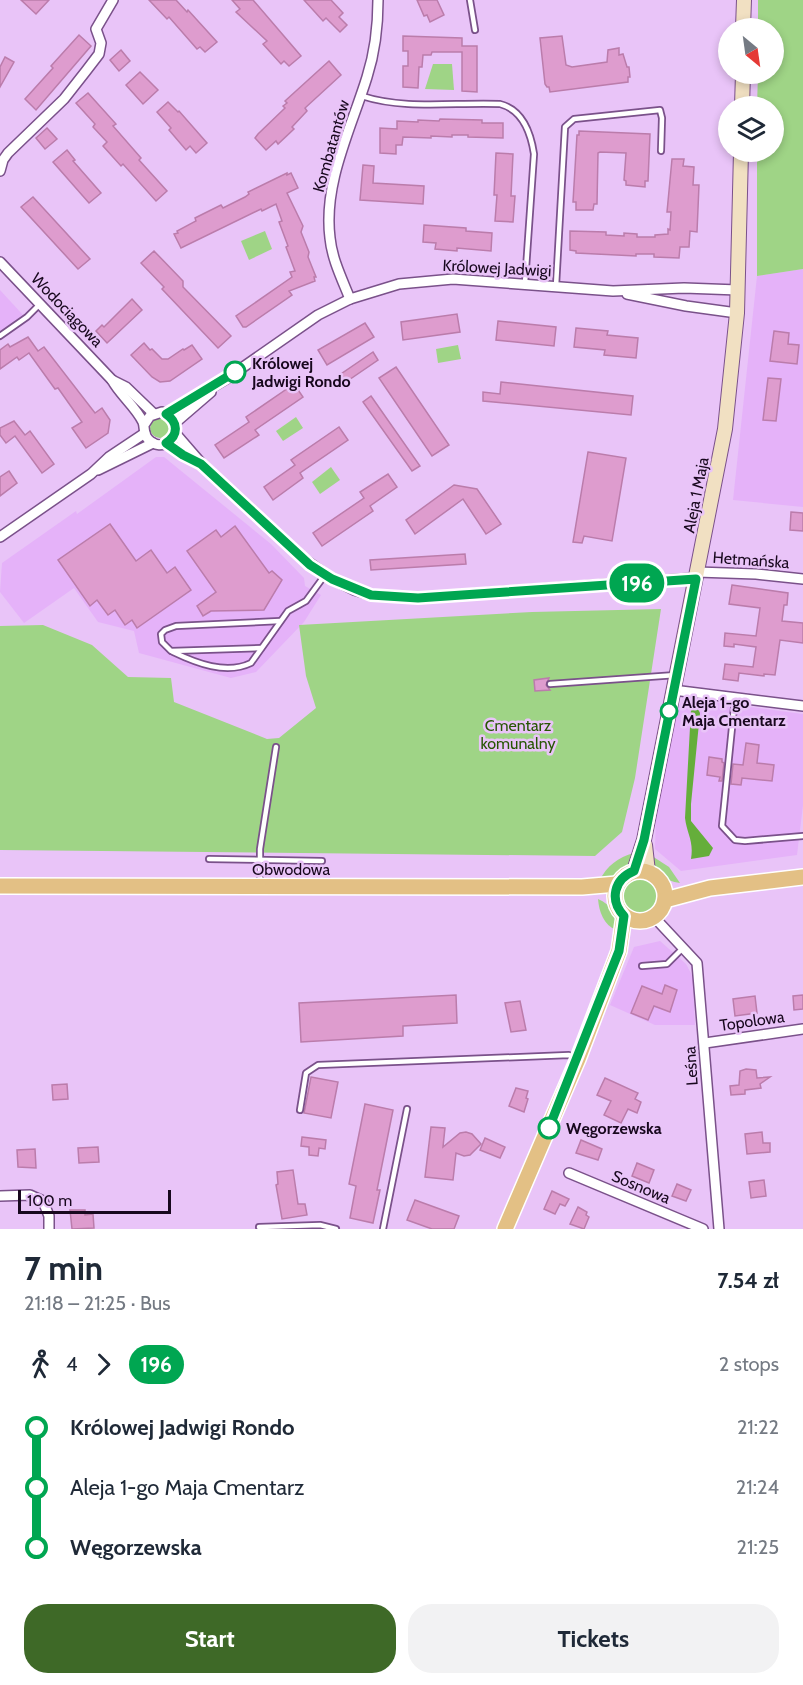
<!DOCTYPE html>
<html lang="en">
<head>
<meta charset="utf-8">
<style>
  body { margin:0; font-family:Cabin,sans-serif; background:#f2f2f3; color:#1f2937; height:100vh; display:flex; flex-direction:column; font-size:22px; white-space:nowrap }
  * { box-sizing:border-box; margin:0 }
  p { font-size:20px; color:#747a83 }
  .icon { flex:none; width:33px; height:33px; fill:none; stroke:currentColor; stroke-width:2; stroke-linecap:round; stroke-linejoin:round }
  .map { position:relative; height:1229px; overflow:hidden }
  .details { display:flex; flex-direction:column; background:#fff; flex:1 }
  .details>* { flex:none }
  .badge { padding:0 12px; border-radius:20px; font-size:21px; line-height:39px }
  .needle { width:39px; rotate:151deg }
  .controls { position:absolute; left:718px; top:18px; display:grid; gap:12px }
  .controls a { display:grid; place-items:center; width:66px; height:66px; border-radius:50%; background:#fff; box-shadow:0 3px 9px #0003; font-size:30px }
  .scale { position:absolute; left:18px; bottom:15px; width:153px; box-sizing:border-box; padding-left:6px; border:3px solid #18081e; border-top:0; font-size:16px; line-height:21px; white-space:nowrap; color:#18081e; -webkit-text-stroke:4px #e9c4f8; paint-order:stroke }
  .map>.badge { position:absolute; translate:-50% -50%; box-shadow:0 0 0 3px #fff }
  .legs { display:flex; align-items:center; gap:9px; height:66px; padding:0 24px; font-size:20px }
  .legs p { margin-inline-start:auto }
  .head { display:flex; align-items:center; justify-content:space-between; height:102px; padding:0 24px }
  h1 { font-size:33px; font-weight:700; line-height:45px }
  .cta { display:flex; gap:12px; margin-top:auto; padding:12px 24px }
  .cta a { flex:1; height:69px; border-radius:24px; background:#3e6927; color:#fff; font-size:24px; font-weight:700; line-height:69px; text-align:center }
  .cta a+a { background:#f2f2f3; color:#1f2937 }
  ul { padding:0 24px; list-style:none }
  li { display:flex; align-items:center; gap:21px; height:60px; font-size:22px }
  li i { display:grid; place-items:center; width:9px; height:100%; margin:0 8px; background:currentColor }
  li i::after { content:''; width:15px; height:15px; margin:-8px; border:4px solid; border-radius:50%; background:#fff }
  li p { margin-inline-start:auto }
  li:first-child i { background:linear-gradient(#0000 50%,currentColor 0) }
  li:last-child i { background:linear-gradient(currentColor 50%,#0000 0) }
  .map>svg:first-child { display:block }
  .built { fill:#e5b2f9 }
  .green { fill:#9fd486 }
  .forest { fill:#65ae3b }
  .building { fill:#de9cce; stroke:#bb7cab; stroke-width:1.5 }
  .lines { fill:none; stroke-linecap:round; stroke-linejoin:round }
  .lane-casing { stroke:#7a518a; stroke-width:8 }
  .street-casing { stroke:#7a518a; stroke-width:12 }
  .secondary-casing { stroke:#7a518a; stroke-width:16 }
  .primary-casing { stroke:#fff; stroke-width:18 }
  .lane { stroke:#fff; stroke-width:4.5 }
  .street { stroke:#fff; stroke-width:9 }
  .secondary { stroke:#f1e0c2; stroke-width:14 }
  .primary { stroke:#e3c085; stroke-width:15 }
  .line-1-casing { stroke:#fff; stroke-width:14 }
  .line-1 { stroke:#00a651; stroke-width:9 }
  .stop-1-dot { fill:#fff; stroke:#00a651; stroke-width:3 }
  .labels { text-anchor:middle; dominant-baseline:central; stroke-width:5; stroke-linejoin:round; paint-order:stroke }
  .street-label { font-size:16px; fill:#18081e; stroke:#e9c4f8 }
  .stop-label { font-size:16px; font-weight:bold; fill:#18081e; stroke:#e9c4f8; text-anchor:start }
  .park-label { font-size:16px; fill:#275603; stroke:#e9c4f8 }
</style>
</head>
<body>
<div class="map">
<svg width="803" height="1229" viewBox="0 0 803 1229">
  <rect width="100%" height="100%" fill="#e9c4f8"/>
  <g class="built">
    <path d="M803 269V507L733 500 757 276Z"/>
    <path d="M0 290 23 315 0 331Z"/>
    <path d="M156 457H164L271 544 304 578 305 586 321 595 304 622 256 672 231 678 139 653 134 631 98 622 74 588 24 623 0 592 2 563 76 511 77 514Z"/>
    <path d="M683 698 803 714V805L797 855 681 871 655 849 656 813 673 720Z"/>
    <path d="M660 941 686 964 693 977 695 1025H655L610 1005 634 947Z"/>
  </g>
  <g class="green">
    <path d="M758 0H803V269L757 276V152H774V106H757L758 74H774V28H758Z"/>
    <path d="M433 64H452L454 90 425 89Z"/>
    <path d="M265 231 272 249 249 260 241 241Z"/>
    <path d="M458 345 461 359 438 363 436 349Z"/>
    <path d="M296 417 303 428 283 441 276 431Z"/>
    <circle cx="160" cy="428" r="10"/>
    <path d="M331 467 340 480 320 494 312 482Z"/>
    <path d="M661 609 635 778 622 832 595 856 0 850V626L43 625 92 645 128 677 171 678 174 702 267 739 279 738 316 708 306 676 299 625 532 612Z"/>
    <path d="M634 853C628 869 617 880 599 881 607 866 618 857 634 853Z"/>
    <path d="M652 856 669 867 680 883C664 881 655 872 652 856Z"/>
    <circle cx="639" cy="897" r="18"/>
    <path d="M598 899C611 904 617 916 616 930 604 925 599 912 598 899Z"/>
  </g>
  <path class="forest" d="M691 709H698L700 713 691 804V821L713 848 709 856 691 859C694 841 687 834 685 818Z"/>
  <g class="building">
    <path d="M21 0H49L36 14Z"/>
    <path d="M149 0H176L187 12 188 10 217 42 205 52 200 47 197 49 169 17 167 19Z"/>
    <path d="M232 0H253L301 56 289 66 284 61 281 64 263 44 267 41 236 12 240 9Z"/>
    <path d="M304 0H331L343 13 339 17 347 25 340 32 326 18 323 21Z"/>
    <path d="M417 0H437L444 15 430 22 427 15 424 16Z"/>
    <path d="M79 35 91 46 36 110 25 99 53 68 51 66Z"/>
    <path d="M403 36 462 38V46H477V92L462 91V52H432L431 55H423L422 67H419L418 88 403 87V66H408V51H403Z"/>
    <path d="M562 36 566 65 572 67 607 62 608 50 619 48V55L623 54 627 67H629L630 77H628V82L550 92 549 87H547L545 84 540 38Z"/>
    <path d="M121 50 130 61 119 71 110 60Z"/>
    <path d="M5 57 14 62 0 87V67Z"/>
    <path d="M329 61 341 75 305 108 307 111 292 127 294 129 278 144 276 141 266 150 255 138 258 134 285 108 283 106 287 103 285 101Z"/>
    <path d="M140 72 158 90 143 104 126 85Z"/>
    <path d="M88 93 116 124 113 126 141 158 139 160 167 191 156 201 123 164 121 166 103 146 107 142 93 127 95 124 76 103Z"/>
    <path d="M168 102 178 112 179 111 207 143 196 153 190 146 186 150 169 130 171 128 157 112Z"/>
    <path d="M440 119 482 120V123H503V138L468 137V135H452V137L431 136V138L403 137 402 145H396V154L380 153V128L397 129V121L418 122V120L439 121Z"/>
    <path d="M47 128 57 139 45 149 36 138Z"/>
    <path d="M579 131 650 134 648 181H645V187L626 185V181L624 180 626 153 600 152 598 153 597 204H594L593 210H576V202H573L577 135H579Z"/>
    <path d="M67 150 75 160 73 161 101 193 89 203 53 162Z"/>
    <path d="M496 153 513 154 511 196H515L513 222 495 221 497 195H494Z"/>
    <path d="M672 159H684L683 166 694 167 693 185H699L697 232 690 231 689 247H680L679 258 654 257V254H636V256L576 253V251L570 250V231L606 232V235L624 236V233L637 234V237H655V235L668 234V229L670 230 671 212H667Z"/>
    <path d="M363 165 374 166 373 183 424 186 423 204 360 200Z"/>
    <path d="M287 173V175L291 173 298 188 287 193 303 226 301 232 309 252 308 257 316 277H314L315 281 289 291 292 295 246 327H243L236 316 292 277 290 272 295 271 286 247 288 246 279 222 282 221 276 204 262 211 261 209 181 248 174 234 178 233 177 231 196 221 195 218 221 205 223 208 245 197 249 194 248 192Z"/>
    <path d="M33 197 90 259 78 269 21 207Z"/>
    <path d="M424 225 466 228V231L492 233 491 251 457 248V251L435 249 436 243 423 242Z"/>
    <path d="M154 251 183 281V287L231 336 218 348 162 289 164 287 141 263Z"/>
    <path d="M132 299 142 310 107 343 96 331 102 325 104 327Z"/>
    <path d="M457 314 460 332 403 340 401 322Z"/>
    <path d="M498 321 556 327 554 346 496 340Z"/>
    <path d="M365 323 374 337 327 365 318 350Z"/>
    <path d="M576 328 608 331 607 335 638 338 636 358 604 355 605 350 574 347Z"/>
    <path d="M774 331 789 333 788 344 799 345 797 364 770 361Z"/>
    <path d="M28 337 38 351 44 347 95 413 102 408 110 420 108 433 86 448 72 428 82 422 58 388 55 389 29 353 19 360 17 357 0 369V350L8 344 10 347Z"/>
    <path d="M144 343 150 350 152 349 162 359H168L183 349 184 350 192 345 202 359 170 381 160 382 152 377 131 355Z"/>
    <path d="M373 352 378 360 343 384 338 376Z"/>
    <path d="M396 367 449 445 432 456 379 378Z"/>
    <path d="M768 378 781 379 776 421 763 420Z"/>
    <path d="M501 382 633 396 631 415 483 401V392L500 394Z"/>
    <path d="M294 384 303 397 255 430 259 435 224 458 215 445 249 422 246 417Z"/>
    <path d="M371 396 420 466 412 471 363 402Z"/>
    <path d="M14 421 25 435 30 431 54 464 42 473 15 436 6 443 0 435V428Z"/>
    <path d="M339 427 348 440 300 473 303 478 273 500 264 487 295 465 291 460Z"/>
    <path d="M588 452 626 458 612 541 584 536 582 543 573 542Z"/>
    <path d="M9 471 17 483 0 496V477Z"/>
    <path d="M388 474 397 487 370 506 373 511 322 546 313 533 364 498 360 492Z"/>
    <path d="M454 485 477 489 501 524 486 534 463 499 415 534 406 520Z"/>
    <path d="M791 512 803 513V531L790 530Z"/>
    <path d="M110 524 136 561 151 550 167 573 175 567 191 590 137 628 132 620 125 625 115 610 108 615 97 600 90 606 58 560Z"/>
    <path d="M235 526 269 573 272 571 282 580 264 610 211 611 203 616 197 606 216 592 187 551 216 530 221 537Z"/>
    <path d="M465 554 466 564 371 570 370 560Z"/>
    <path d="M732 585 788 593 787 605H784L782 621 803 623V643L780 640 775 675 764 674V676L739 673 738 681 723 679 725 664 753 667 756 647 734 644V647L724 646 725 633 756 636 760 608 729 604Z"/>
    <path d="M549 678 546 685 550 690 535 691 534 680Z"/>
    <path d="M746 743 759 745 757 763 774 765 772 781 742 778 741 785 731 784 733 764 743 765Z"/>
    <path d="M709 757 722 759V762L724 763 722 781H719L720 777 707 775Z"/>
    <path d="M665 985 677 990 670 1012 654 1006 648 1020 631 1013 642 986 662 994Z"/>
    <path d="M456 995 457 1023 403 1026V1036L301 1042 299 1003Z"/>
    <path d="M803 995V1009L794 1010 793 996Z"/>
    <path d="M755 996 757 1013 735 1016 733 999Z"/>
    <path d="M520 1001 526 1030 511 1032 505 1003Z"/>
    <path d="M746 1069 756 1070 757 1078 770 1077 760 1084 761 1088 745 1090V1094L731 1095 730 1086 739 1085 740 1071Z"/>
    <path d="M311 1077 338 1082 331 1118 304 1113Z"/>
    <path d="M605 1078 638 1093 635 1099 641 1102 637 1113 628 1109 621 1123 604 1115 611 1101 597 1095Z"/>
    <path d="M67 1084 68 1099 53 1100 52 1085Z"/>
    <path d="M516 1088 528 1091 526 1098 528 1099 524 1112 509 1106Z"/>
    <path d="M365 1104 393 1110 377 1190H380L373 1223 350 1218 356 1186 349 1184Z"/>
    <path d="M431 1127 445 1128 443 1147 460 1133 466 1132 472 1134 481 1144 470 1155 464 1156 456 1153 453 1180 425 1177Z"/>
    <path d="M762 1132 763 1143H770V1152L747 1154 745 1134Z"/>
    <path d="M302 1137 326 1140 325 1149 319 1148 318 1156 309 1155V1147L301 1146Z"/>
    <path d="M485 1138 505 1147 500 1158 480 1150Z"/>
    <path d="M581 1140 602 1149 598 1160 576 1153Z"/>
    <path d="M98 1147 99 1162 79 1163 78 1148Z"/>
    <path d="M35 1149 36 1168 18 1167 17 1150Z"/>
    <path d="M637 1163 654 1170 649 1183 632 1176Z"/>
    <path d="M293 1170 298 1204H305L307 1215 282 1219 276 1185 278 1184 277 1172Z"/>
    <path d="M764 1180 766 1196 751 1198 749 1182Z"/>
    <path d="M677 1184 691 1190 686 1201 672 1196Z"/>
    <path d="M552 1191 569 1199 565 1206 560 1204 555 1214 544 1209Z"/>
    <path d="M415 1200 459 1216 454 1229H432L407 1220Z"/>
    <path d="M578 1207 587 1212 586 1215 589 1217 584 1229 570 1224Z"/>
    <path d="M70 1210H85V1215L93 1214 94 1228 72 1229Z"/>
  </g>
  <g class="lines">
    <g class="lane-casing">
      <g id="lane">
        <path d="M470 0 475 30"/>
        <path d="M362 96C405 110 455 102 500 104 523 110 531 134 534 154L525 283"/>
        <path d="M556 286 565 127 574 119 660 110 662 118 661 151"/>
        <path d="M0 336 27 317 40 304"/>
        <path d="M261 648 171 651 162 642 161 634 165 630 176 626 280 621"/>
        <path d="M173 652C196 663 226 675 251 663L288 611 306 601 325 575"/>
        <path d="M550 684 676 675"/>
        <path d="M735 698 722 826 735 840 745 841 803 836"/>
        <path d="M209 859 322 861"/>
        <path d="M260 884V849L276 747"/>
        <path d="M642 966 667 964 683 948"/>
        <path d="M300 1110 306 1073 318 1065 569 1055 575 1058"/>
        <path d="M259 1227 320 1225 336 1229"/>
        <path d="M383 1229 407 1109"/>
      </g>
    </g>
    <g class="street-casing">
      <g id="street">
        <path d="M0 171 3 160 8 153 64 99 86 71 99 54 101 43 96 29 113 0"/>
        <path d="M0 262 112 380C120 395 135 406 143 422 145 427 143 434 148 439 162 454 181 437 173 419L162 412 150 416 144 425"/>
        <path d="M627 294 686 306 737 313"/>
        <path d="M350 299C342 279 332 259 330 238 323 183 351 129 367 77 375 52 378 26 378 0"/>
        <path d="M112 380 126 387 154 414"/>
        <path d="M166 414 226 379 318 315 350 299 399 284 453 279 613 291 684 288 738 290"/>
        <path d="M175 423 211 392"/>
        <path d="M175 433 201 463 301 557 332 579 354 590 371 595 418 598 696 578"/>
        <path d="M166 443 183 455 199 462"/>
        <path d="M98 470 153 443"/>
        <path d="M0 537 91 474 109 457 145 433"/>
        <path d="M697 572 756 574 803 579"/>
        <path d="M673 690 803 706"/>
        <path d="M654 917 697 963 719 1229"/>
        <path d="M705 1043 803 1029"/>
        <path d="M569 1173 703 1229"/>
        <path d="M0 1196 30 1195 43 1201 49 1216V1229"/>
      </g>
    </g>
    <g class="secondary-casing">
      <g id="secondary">
        <path d="M743 28 744 0"/>
        <path d="M742 106 743 74"/>
        <path d="M645 845 648 872"/>
        <path d="M634 871 644 840 725 429 737 313 741 152"/>
      </g>
    </g>
    <g class="primary-casing">
      <g id="primary">
        <circle cx="640" cy="896" r="25"/>
        <path d="M0 886 582 887 617 884"/>
        <path d="M665 900 710 888 803 877"/>
        <path d="M505 1229 578 1059 619 951 624 916"/>
      </g>
    </g>
    <use href="#lane" class="lane"/>
    <use href="#street" class="street"/>
    <use href="#secondary" class="secondary"/>
    <use href="#primary" class="primary"/>
  </g>
  <g class="lines">
    <g class="line-1-casing">
      <path id="line-1" d="M235 372 166 414C178 422 179 435 166 443L183 455 201 464 310 565 332 579 371 595 418 598 696 579 644 840 634 871C614 879 609 900 624 916L619 951 549 1128"/>
    </g>
    <use href="#line-1" class="line-1"/>
  </g>
  <g class="stop-1-dot">
    <circle cx="235" cy="372" r="10"/>
    <circle cx="669" cy="711" r="8"/>
    <circle cx="549" cy="1128" r="10"/>
  </g>
  <g class="labels">
    <g class="street-label">
      <text transform="translate(331 146) rotate(-74)">Kombatantów</text>
      <text transform="translate(497 268) rotate(3)">Królowej Jadwigi</text>
      <text transform="translate(67 310) rotate(46)">Wodociągowa</text>
      <text transform="translate(696 495) rotate(-79)">Aleja 1 Maja</text>
      <text transform="translate(751 560) rotate(4)">Hetmańska</text>
      <text x="291" y="869">Obwodowa</text>
      <text transform="translate(752 1021) rotate(-8)">Topolowa</text>
      <text transform="translate(691 1066) rotate(-94)">Leśna</text>
      <text transform="translate(641 1187) rotate(23)">Sosnowa</text>
    </g>
    <g class="stop-label">
      <text x="252" y="363">Królowej<tspan x="252" dy="18">Jadwigi Rondo</tspan></text>
      <text x="682" y="702">Aleja 1-go<tspan x="682" dy="18">Maja Cmentarz</tspan></text>
      <text x="566" y="1128">Węgorzewska</text>
    </g>
    <g class="park-label">
      <text x="518" y="725">Cmentarz<tspan x="518" dy="18">komunalny</tspan></text>
    </g>
  </g>
</svg>
<div class="controls">
<a><svg class="needle" viewBox="-14 -14 28 28"><path d="M0-13l5 13h-10z" fill="#e53935"/><path d="M0 13l5-13h-10z" fill="#747a83"/></svg></a>
<a><svg class="icon" aria-label="layers" viewBox="0 0 24 24"><path d="M12 4l9 5-9 5-9-5zM3 14l9 5 9-5"/></svg></a>
</div>
<div class="scale">100 m</div>
<b class="badge" style="left:637px;top:583px;background:#00a651;color:#fff">196</b>
</div>
<section class="details">
<div class="head"><div><h1>7 min</h1><p>21:18 – 21:25 · Bus</p></div><b>7.54 zł</b></div>
<div class="legs"><svg class="icon" aria-label="walk" viewBox="0 0 24 24"><circle cx="13" cy="4" r="2"/><path d="M13 8l-2 6 4 7M11 14l-3 7M7 12l3-4h3l4 4"/></svg>4<svg class="icon" aria-label="forward" viewBox="0 0 24 24"><path d="M9 5l7 7-7 7"/></svg><b class="badge" style="background:#00a651;color:#fff">196</b><p>2 stops</p></div>
<ul>
<li><i style="color:#00a651"></i><b>Królowej Jadwigi Rondo</b><p>21:22</p></li>
<li><i style="color:#00a651"></i><span>Aleja 1-go Maja Cmentarz</span><p>21:24</p></li>
<li><i style="color:#00a651"></i><b>Węgorzewska</b><p>21:25</p></li>
</ul>
<div class="cta"><a>Start</a><a>Tickets</a></div>
</section>
</body>
</html>
